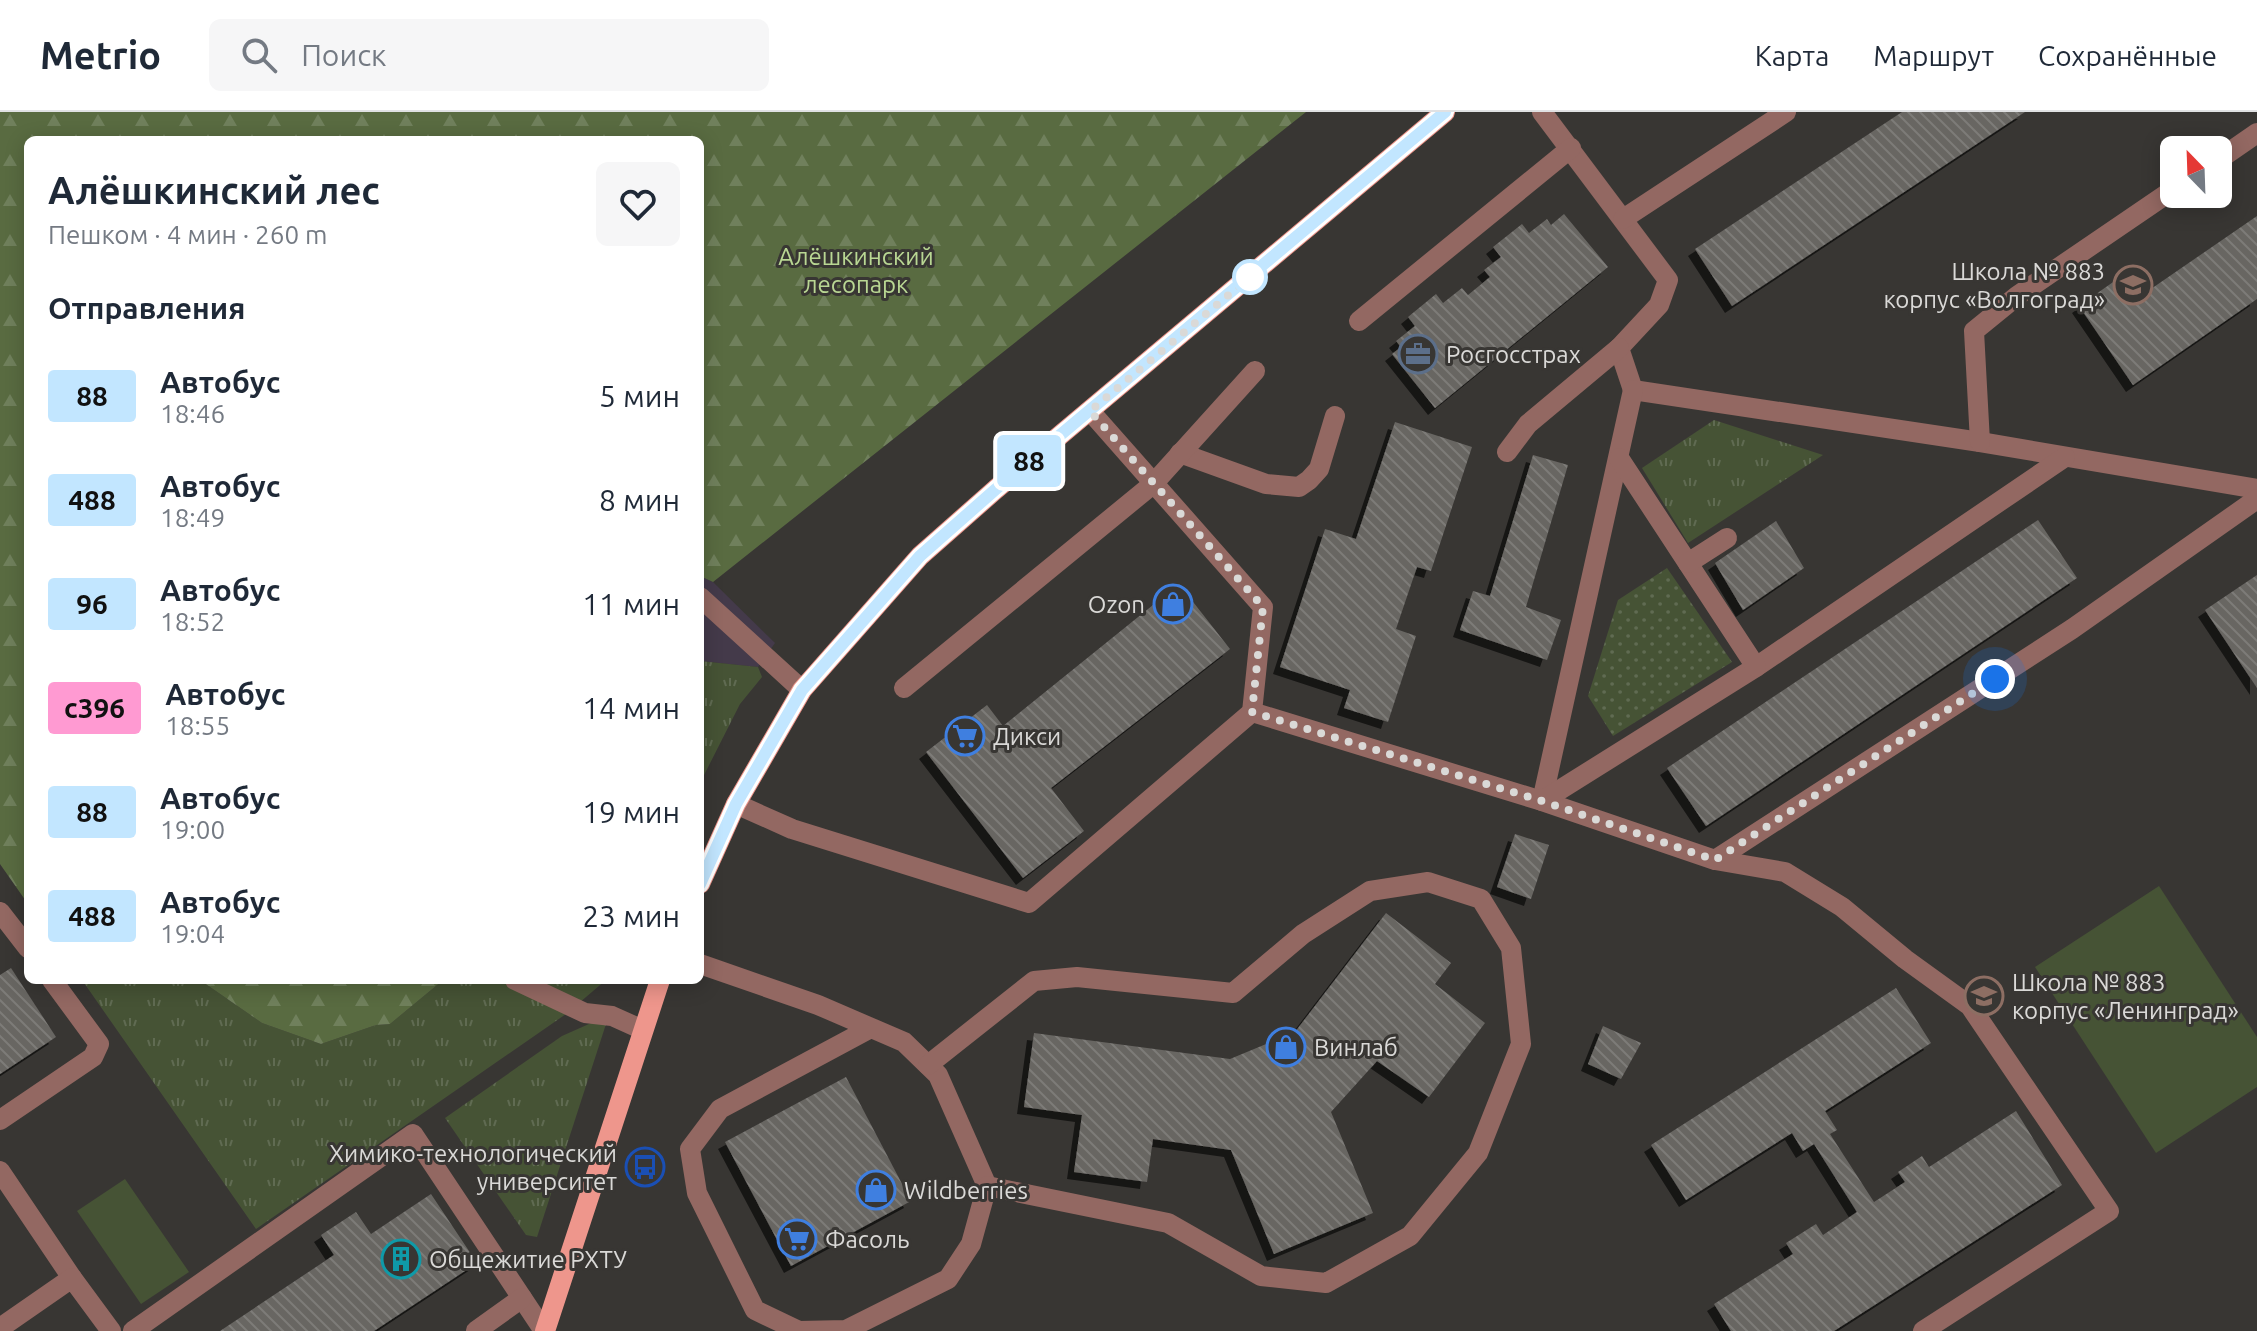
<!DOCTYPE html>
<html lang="ru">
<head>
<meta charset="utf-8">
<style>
  body { margin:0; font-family:Ubuntu,sans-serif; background:#f6f6f7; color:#1f2937; height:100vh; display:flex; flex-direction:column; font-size:30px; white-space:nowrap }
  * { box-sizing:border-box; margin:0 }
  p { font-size:26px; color:#747a83 }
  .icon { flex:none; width:44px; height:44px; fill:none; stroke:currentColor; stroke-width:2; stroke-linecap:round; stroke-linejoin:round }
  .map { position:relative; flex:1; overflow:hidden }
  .drawer { position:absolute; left:24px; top:24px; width:680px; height:848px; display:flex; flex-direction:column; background:#fff; border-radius:12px; box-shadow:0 4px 20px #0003 }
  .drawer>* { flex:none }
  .badge { padding:0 16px; border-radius:6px; font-size:28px; line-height:52px }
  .needle { width:52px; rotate:337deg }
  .tools { position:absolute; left:2160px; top:24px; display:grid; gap:16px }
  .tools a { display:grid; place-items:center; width:72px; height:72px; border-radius:12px; background:#fff; box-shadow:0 4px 20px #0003; font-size:40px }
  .you { position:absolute; width:40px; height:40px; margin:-20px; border:6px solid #fff; border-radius:50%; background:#1a73e8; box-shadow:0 0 0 12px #1a73e833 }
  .map>.badge { position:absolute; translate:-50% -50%; box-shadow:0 0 0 4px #fff }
  h2 { padding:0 24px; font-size:30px; line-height:72px }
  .round { display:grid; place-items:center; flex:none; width:84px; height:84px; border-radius:12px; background:#f6f6f7 }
  .summary { display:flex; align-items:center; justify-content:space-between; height:136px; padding:0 24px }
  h1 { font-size:38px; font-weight:700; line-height:60px }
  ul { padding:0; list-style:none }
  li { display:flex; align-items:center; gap:24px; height:104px; padding:0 24px }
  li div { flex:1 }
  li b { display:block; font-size:30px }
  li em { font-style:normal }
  li .badge { min-width:88px; font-weight:700; text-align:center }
  header { display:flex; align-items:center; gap:48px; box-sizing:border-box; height:112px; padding:0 40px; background:#fff; border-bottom:2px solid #e0e1e3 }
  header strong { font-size:38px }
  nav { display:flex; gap:44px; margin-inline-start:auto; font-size:28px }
  .search { width:560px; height:72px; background:#f6f6f7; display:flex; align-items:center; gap:20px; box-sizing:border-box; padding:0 28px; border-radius:12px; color:#747a83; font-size:30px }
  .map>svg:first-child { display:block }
  .industrial { fill:#443a4a }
  .grass { fill:url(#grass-tufts) }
  .forest { fill:url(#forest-firs) }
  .park { fill:url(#park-dots) }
  .pitch { fill:#465335 }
  .building { fill:url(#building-back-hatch); filter:url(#shadow) }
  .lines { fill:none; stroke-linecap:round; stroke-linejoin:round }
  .minor { stroke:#936862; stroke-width:20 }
  .major { stroke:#ee968c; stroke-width:20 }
  .line-casing { stroke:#fff; stroke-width:18 }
  .line { stroke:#c2e6ff; stroke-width:12 }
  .walk { stroke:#dad9d7; stroke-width:8; stroke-dasharray:0 14.4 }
  .stop-dot { fill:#fff; stroke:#c2e6ff; stroke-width:4 }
  .labels { text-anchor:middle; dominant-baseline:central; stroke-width:6; stroke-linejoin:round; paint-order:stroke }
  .park-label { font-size:24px; fill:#b9d793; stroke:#383633 }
  .poi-label { font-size:24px; fill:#dad9d7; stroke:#383633; text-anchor:start }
</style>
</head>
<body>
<header>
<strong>Metrio</strong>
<div class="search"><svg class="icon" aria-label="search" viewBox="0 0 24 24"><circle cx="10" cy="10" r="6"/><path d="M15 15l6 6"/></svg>Поиск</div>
<nav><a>Карта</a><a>Маршрут</a><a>Сохранённые</a></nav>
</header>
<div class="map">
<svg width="2257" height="1219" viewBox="0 0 2257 1219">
  <defs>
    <pattern id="grass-tufts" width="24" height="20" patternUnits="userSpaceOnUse" patternTransform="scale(2)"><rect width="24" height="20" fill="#465335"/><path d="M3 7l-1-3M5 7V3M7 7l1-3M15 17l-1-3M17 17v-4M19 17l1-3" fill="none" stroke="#606b52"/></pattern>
    <pattern id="forest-firs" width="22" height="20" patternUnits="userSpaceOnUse" patternTransform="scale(2)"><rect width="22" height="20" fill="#596b41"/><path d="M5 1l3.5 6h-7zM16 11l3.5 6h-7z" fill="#70805c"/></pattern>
    <pattern id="park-dots" width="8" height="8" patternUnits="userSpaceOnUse" patternTransform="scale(2)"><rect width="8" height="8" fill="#465335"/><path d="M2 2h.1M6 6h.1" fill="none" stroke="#606b52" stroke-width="1.8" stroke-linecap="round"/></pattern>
    <pattern id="building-back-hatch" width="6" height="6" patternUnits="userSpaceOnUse" patternTransform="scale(2)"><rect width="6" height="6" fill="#686662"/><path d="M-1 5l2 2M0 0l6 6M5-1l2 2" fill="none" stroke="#7d7b78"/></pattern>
    <filter id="shadow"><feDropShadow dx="-7" dy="7" stdDeviation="0" flood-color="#0009"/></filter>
  </defs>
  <rect width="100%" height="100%" fill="#383633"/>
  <path class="industrial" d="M700 464 713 470 775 531 758 555 700 549Z"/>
  <g class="grass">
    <path d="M1714 308 1823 343 1688 431 1642 356Z"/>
    <path d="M700 549 758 555 762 565 740 592 700 671Z"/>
    <path d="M82 868H200L262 911 321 932 376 913 390 912 442 869 606 868 566 902 256 1117Z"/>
    <path d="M598 908 606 912 537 1125 526 1123 445 1006 562 924Z"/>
  </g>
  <g class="forest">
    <path d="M0 0H1306L713 470 700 464V28H28V792L0 752Z"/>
    <path d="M200 868H509L442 869 390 912 376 913 321 932 262 911Z"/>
  </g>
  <path class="park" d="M1667 456 1732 550 1613 624 1588 584 1618 488Z"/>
  <g class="pitch">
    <path d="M2159 774 2257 925V975L2156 1041 2035 855Z"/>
    <path d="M125 1067 189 1160 141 1192 77 1099Z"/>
  </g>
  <g class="building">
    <path d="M1902 0H2025L1732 194 1695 137Z"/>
    <path d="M1564 102 1608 155 1435 296 1392 242 1401 235 1396 229 1415 214 1408 205 1436 182 1443 191 1462 176 1468 183 1490 165 1484 158 1501 145 1493 135 1522 112 1529 121 1547 107 1551 113Z"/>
    <path d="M2257 104V187L2133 273 2079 194 2116 168 2132 190Z"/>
    <path d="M1395 310 1472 335 1431 459 1417 455 1396 517 1416 524 1388 610 1344 596 1350 578 1280 555 1325 417 1356 427Z"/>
    <path d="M1533 343 1568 353 1526 495 1561 508 1547 548 1460 518 1473 479 1490 484Z"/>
    <path d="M2038 408 2077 466 1706 714 1667 656Z"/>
    <path d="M1776 409 1804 456 1743 498 1715 451Z"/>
    <path d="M2257 463V576L2205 498Z"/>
    <path d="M1179 472 1230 537 1051 676 1084 719 1023 766 926 640 987 593 1003 614Z"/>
    <path d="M1515 722 1549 733 1531 787 1497 775Z"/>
    <path d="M1386 801 1451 851 1435 872 1485 911 1429 985 1377 949 1331 1000 1373 1101 1274 1142 1231 1038 1153 1027 1147 1070 1074 1060 1082 1003 1024 995 1034 921 1230 947 1295 920Z"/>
    <path d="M11 856 56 925 0 962V863Z"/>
    <path d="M1896 876 1931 931 1825 999 1837 1018 1830 1022 1874 1090 1905 1070 1898 1060 1922 1044 1929 1055 2016 999 2062 1073 1834 1219H1731L1714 1192 1793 1142 1786 1131 1816 1112 1823 1123 1857 1100 1814 1032 1803 1039 1792 1021 1686 1088 1651 1033Z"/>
    <path d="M1603 914 1641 931 1621 967 1588 952Z"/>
    <path d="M846 965 911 1089 791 1154 725 1030Z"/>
    <path d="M431 1082 477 1151 374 1219H220L334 1143 321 1123 356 1100 371 1122Z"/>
  </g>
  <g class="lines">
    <g class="minor">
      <path d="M1542 0 1668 168 1659 193 1619 236 1633 278 1980 330 2257 377"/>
      <path d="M2218 48 2257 21"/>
      <path d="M1623 107 1786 0"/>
      <path d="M1359 209 1571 36"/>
      <path d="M1633 278 1542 689 1715 748 2072 517 2257 387"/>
      <path d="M1090 299 1263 495 1252 600 1542 689 1756 555 2065 345"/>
      <path d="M1980 330 1974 219 2017 184 2174 77"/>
      <path d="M1507 340 1528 312 1619 236"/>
      <path d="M1180 341 1266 372 1299 375 1309 368 1319 357 1335 304"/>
      <path d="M1619 346 1756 555"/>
      <path d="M1688 451 1727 426"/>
      <path d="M700 485 802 578"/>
      <path d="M904 576 1153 372 1255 259"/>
      <path d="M736 692 792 717 1029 791 1252 600"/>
      <path d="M1715 748 1785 760 1842 795 1905 847 1970 894 2109 1099 1923 1219"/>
      <path d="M0 800 28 836"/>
      <path d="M700 852 818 893 904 930 938 963 987 1074 971 1132 948 1167 846 1218 799 1219 755 1198 697 1081 690 1037 720 997 869 917"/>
      <path d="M515 868 585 901 612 904 643 918"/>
      <path d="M928 953 1034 869 1077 865 1233 881 1303 822 1370 779 1428 770 1481 787 1511 836 1521 932 1478 1041 1410 1124 1326 1171 1261 1164 1168 1111 987 1074"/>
      <path d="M0 1008 93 945 99 932 52 868"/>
      <path d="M0 1059 72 1166"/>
      <path d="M0 1216 72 1166 111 1219"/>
      <path d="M133 1219 413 1022 544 1219"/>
      <path d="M476 1219 522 1186"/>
    </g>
    <g class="major">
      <path d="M700 772 736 692 802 578 920 444 996 377 1445 0"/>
      <path d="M545 1219 660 868"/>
    </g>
  </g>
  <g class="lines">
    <g class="line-casing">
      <path id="line" d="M700 772 736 692 802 578 920 444 996 377 1445 0"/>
    </g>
    <use href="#line" class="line"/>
    <path class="walk" d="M1250 165 1090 299 1263 495 1252 600 1542 689 1715 748 1995 567"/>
  </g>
  <defs>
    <g id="school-ring" transform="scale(2)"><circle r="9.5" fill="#383633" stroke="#8d6e63" stroke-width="1.5"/><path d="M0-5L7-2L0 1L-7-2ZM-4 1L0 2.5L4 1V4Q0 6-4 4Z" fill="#8d6e63"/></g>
    <g id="office-ring" transform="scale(2)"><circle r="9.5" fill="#383633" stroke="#5c6f8a" stroke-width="1.5"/><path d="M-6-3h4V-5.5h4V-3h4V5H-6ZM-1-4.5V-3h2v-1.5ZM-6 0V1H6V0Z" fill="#5c6f8a"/></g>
    <g id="shop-ring" transform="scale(2)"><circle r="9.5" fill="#383633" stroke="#3f7fe0" stroke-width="1.5"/><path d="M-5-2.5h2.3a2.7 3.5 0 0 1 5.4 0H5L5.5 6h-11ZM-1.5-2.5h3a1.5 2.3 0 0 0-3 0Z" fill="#3f7fe0"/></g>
    <g id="supermarket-ring" transform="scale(2)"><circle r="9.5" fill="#383633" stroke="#3f7fe0" stroke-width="1.5"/><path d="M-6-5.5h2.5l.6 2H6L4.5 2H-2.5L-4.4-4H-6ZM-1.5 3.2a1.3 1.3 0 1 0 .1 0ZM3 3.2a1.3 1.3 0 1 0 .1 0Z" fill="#3f7fe0"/></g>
    <g id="bus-ring" transform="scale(2)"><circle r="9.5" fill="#383633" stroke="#1a4fb4" stroke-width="1.5"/><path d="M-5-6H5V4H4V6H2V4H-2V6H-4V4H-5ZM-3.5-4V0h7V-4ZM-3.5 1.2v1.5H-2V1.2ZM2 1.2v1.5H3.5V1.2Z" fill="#1a4fb4"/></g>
    <g id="building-ring" transform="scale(2)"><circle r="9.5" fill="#383633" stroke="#0f9aa8" stroke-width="1.5"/><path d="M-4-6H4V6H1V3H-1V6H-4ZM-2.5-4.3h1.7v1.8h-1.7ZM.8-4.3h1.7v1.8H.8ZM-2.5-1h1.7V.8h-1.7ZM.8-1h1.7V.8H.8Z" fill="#0f9aa8"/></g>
  </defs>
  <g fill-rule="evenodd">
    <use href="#school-ring" x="2133" y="173"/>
    <use href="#office-ring" x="1418" y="242"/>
    <use href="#shop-ring" x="1173" y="492"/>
    <use href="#supermarket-ring" x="965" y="624"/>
    <use href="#school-ring" x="1984" y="884"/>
    <use href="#shop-ring" x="1286" y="935"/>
    <use href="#bus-ring" x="645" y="1055"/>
    <use href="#shop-ring" x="876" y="1078"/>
    <use href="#supermarket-ring" x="797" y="1127"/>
    <use href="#building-ring" x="401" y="1147"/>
  </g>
  <circle class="stop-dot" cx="1250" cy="165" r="16"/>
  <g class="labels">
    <g class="park-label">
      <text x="856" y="144">Алёшкинский<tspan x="856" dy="28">лесопарк</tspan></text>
    </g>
    <g class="poi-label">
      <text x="2105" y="159" text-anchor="end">Школа № 883<tspan x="2105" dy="28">корпус «Волгоград»</tspan></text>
      <text x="1446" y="242">Росгосстрах</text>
      <text x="1145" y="492" text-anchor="end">Ozon</text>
      <text x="993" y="624">Дикси</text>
      <text x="2012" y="870">Школа № 883<tspan x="2012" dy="28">корпус «Ленинград»</tspan></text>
      <text x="1314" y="935">Винлаб</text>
      <text x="617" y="1041" text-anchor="end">Химико-технологический<tspan x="617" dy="28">университет</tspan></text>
      <text x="904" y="1078">Wildberries</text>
      <text x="825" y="1127">Фасоль</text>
      <text x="429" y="1147">Общежитие РХТУ</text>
    </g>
  </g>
</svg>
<div class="tools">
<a><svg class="needle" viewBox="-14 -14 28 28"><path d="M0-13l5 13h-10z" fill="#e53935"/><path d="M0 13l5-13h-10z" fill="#747a83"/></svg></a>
</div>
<div class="you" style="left:1995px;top:567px"></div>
<b class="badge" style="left:1029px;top:349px;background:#c2e6ff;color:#111">88</b>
<section class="drawer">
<div class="summary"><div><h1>Алёшкинский лес</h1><p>Пешком · 4 мин · 260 m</p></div><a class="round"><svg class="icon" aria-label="heart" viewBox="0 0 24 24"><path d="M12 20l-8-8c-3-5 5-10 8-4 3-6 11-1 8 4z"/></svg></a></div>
<h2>Отправления</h2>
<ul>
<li><span class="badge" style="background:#c2e6ff;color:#111">88</span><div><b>Автобус</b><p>18:46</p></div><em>5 мин</em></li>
<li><span class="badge" style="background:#c2e6ff;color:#111">488</span><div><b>Автобус</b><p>18:49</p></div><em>8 мин</em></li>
<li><span class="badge" style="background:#c2e6ff;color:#111">96</span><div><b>Автобус</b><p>18:52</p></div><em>11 мин</em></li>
<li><span class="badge" style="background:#ff9ad2;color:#111">с396</span><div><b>Автобус</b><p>18:55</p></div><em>14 мин</em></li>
<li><span class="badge" style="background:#c2e6ff;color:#111">88</span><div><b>Автобус</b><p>19:00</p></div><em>19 мин</em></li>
<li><span class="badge" style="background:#c2e6ff;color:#111">488</span><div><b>Автобус</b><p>19:04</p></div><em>23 мин</em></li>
</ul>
</section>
</div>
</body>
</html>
